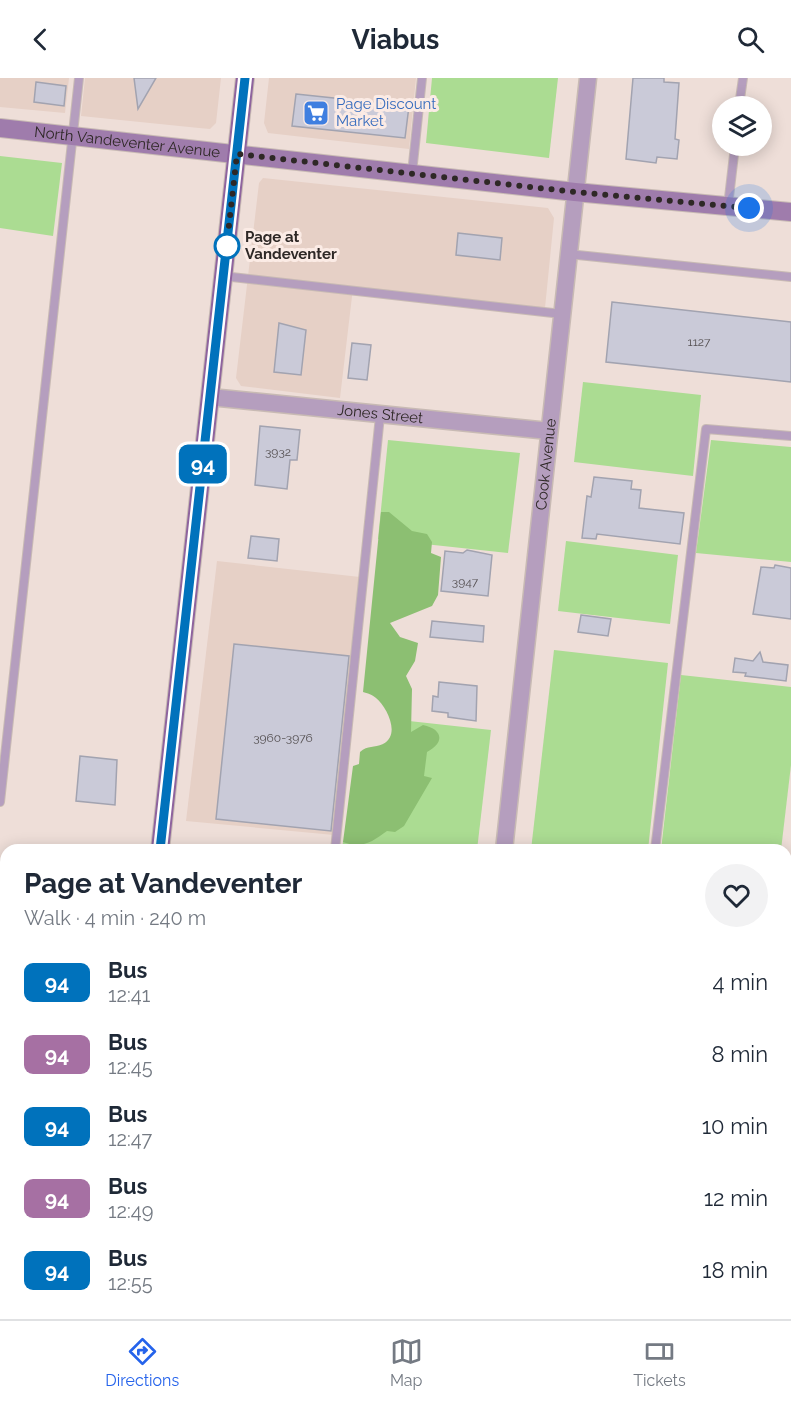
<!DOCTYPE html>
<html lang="en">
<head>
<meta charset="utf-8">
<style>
  body { margin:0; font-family:Raleway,sans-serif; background:#f2f2f3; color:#1f2937; height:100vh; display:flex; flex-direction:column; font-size:22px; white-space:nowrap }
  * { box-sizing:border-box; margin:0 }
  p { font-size:20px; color:#747a83 }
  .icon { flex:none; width:33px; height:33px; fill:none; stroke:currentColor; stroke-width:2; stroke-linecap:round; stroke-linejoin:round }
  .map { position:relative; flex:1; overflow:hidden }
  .details { position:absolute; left:0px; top:766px; width:792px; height:476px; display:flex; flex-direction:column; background:#fff; border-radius:18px 18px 0 0; box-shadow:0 3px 15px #0003 }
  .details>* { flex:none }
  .badge { padding:0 12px; border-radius:9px; font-size:21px; line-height:39px }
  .fabs { position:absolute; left:712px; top:18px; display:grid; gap:12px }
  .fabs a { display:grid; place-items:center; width:60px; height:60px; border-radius:50%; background:#fff; box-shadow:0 3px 15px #0003; font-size:30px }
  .you { position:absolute; width:30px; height:30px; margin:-15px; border:4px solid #fff; border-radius:50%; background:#1a73e8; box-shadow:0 0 0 9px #1a73e833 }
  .map>.badge { position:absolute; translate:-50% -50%; box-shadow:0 0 0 3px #fff }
  .round { display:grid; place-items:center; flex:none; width:63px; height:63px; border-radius:32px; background:#f2f2f3 }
  .summary { display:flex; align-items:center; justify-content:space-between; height:102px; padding:0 24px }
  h1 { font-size:28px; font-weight:700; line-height:45px }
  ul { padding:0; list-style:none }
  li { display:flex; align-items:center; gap:18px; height:72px; padding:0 24px }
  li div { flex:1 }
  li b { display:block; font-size:22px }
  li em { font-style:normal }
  li .badge { min-width:66px; font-weight:700; text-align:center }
  header { display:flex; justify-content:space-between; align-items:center; height:78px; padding:0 24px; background:#fff; font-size:27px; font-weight:700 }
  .tabs { display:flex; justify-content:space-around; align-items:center; height:84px; border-top:2px solid #e0e1e3; background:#fff; font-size:16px; color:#747a83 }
  .tabs a { display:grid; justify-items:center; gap:3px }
  .tabs .on { color:#2563eb }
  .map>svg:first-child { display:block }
  .built { fill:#e6d0c6 }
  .green { fill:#abdc92 }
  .forest { fill:#8cbf72 }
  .building { fill:#cacad8; stroke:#a2a3b0; stroke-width:1.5 }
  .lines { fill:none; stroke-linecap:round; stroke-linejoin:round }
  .service-casing { stroke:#c8bab4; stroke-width:10 }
  .minor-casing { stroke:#c8bab4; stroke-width:19 }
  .secondary-casing { stroke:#c8bab4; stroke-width:20 }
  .primary-casing { stroke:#c8bab4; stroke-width:20 }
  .service { stroke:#b59ebe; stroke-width:8 }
  .minor { stroke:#b59ebe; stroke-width:16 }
  .secondary { stroke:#9f7cac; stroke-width:18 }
  .primary { stroke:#8e639e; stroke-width:18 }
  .line-casing { stroke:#fff; stroke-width:14 }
  .line { stroke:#0072bc; stroke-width:9 }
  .walk { stroke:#2e2826; stroke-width:6; stroke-dasharray:0 10.8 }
  .stop-dot { fill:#fff; stroke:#0072bc; stroke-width:3 }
  .labels { text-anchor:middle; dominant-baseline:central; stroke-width:6; stroke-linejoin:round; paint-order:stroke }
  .number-label { font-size:12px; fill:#555052 }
  .shop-label { font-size:15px; fill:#366cbe; stroke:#fbebe5; text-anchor:start }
  .street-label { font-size:15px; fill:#2e2826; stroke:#fbebe5 }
  .stop-label { font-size:15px; font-weight:bold; fill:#2e2826; stroke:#fbebe5; text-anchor:start }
</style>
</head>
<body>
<header><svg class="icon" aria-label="back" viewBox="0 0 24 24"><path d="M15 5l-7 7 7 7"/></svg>Viabus<svg class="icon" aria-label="search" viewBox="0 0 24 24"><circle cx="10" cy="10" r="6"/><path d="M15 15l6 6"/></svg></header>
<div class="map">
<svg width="791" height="1241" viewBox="0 0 791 1241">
  <rect width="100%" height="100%" fill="#eeded8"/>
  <g class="built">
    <path d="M0 0H69L65 35 0 29Z"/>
    <path d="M85 0H221L216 45 210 51 199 50 81 38Z"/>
    <path d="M269 0H416L409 71 268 55 264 45Z"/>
    <path d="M263 100 548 130 554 140 545 230 353 210 340 320 241 308 236 300 259 105Z"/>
    <path d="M217 483 360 499 334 757 186 743Z"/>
    <path d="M0 1163 6 1164V1236H85L84 1241H0Z"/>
    <path d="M132 1236H229V1241H131Z"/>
  </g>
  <g class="green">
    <path d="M432 0H558L549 80 426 65Z"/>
    <path d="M0 78 62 85 53 158 0 150Z"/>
    <path d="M583 304 701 317 693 398 574 384Z"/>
    <path d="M388 362 520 375 508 475 378 461Z"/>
    <path d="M711 362 791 369V484L696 475Z"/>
    <path d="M566 463 678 477 670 546 558 533Z"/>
    <path d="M554 572 668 585 648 772H531Z"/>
    <path d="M681 597 791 609V687L781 772H661Z"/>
    <path d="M409 643 491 652 477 772H342L343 764Z"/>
    <path d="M482 1236H598L597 1241H482Z"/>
  </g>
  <path class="forest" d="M381 434H389L412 453 427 456 432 464 431 475 441 479 438 517 432 528 390 545 400 559 418 565 415 583 406 598 412 611 411 654 423 647C443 651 445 665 427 674L424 698 432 700 404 748 395 754 387 753C372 764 362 771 343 764L353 688 359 686 360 674C368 667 374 670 383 666 401 657 387 629 376 620 373 617 367 615 363 614Z"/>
  <g class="building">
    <path d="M134 0H156L138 31Z"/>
    <path d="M633 0H664V4L679 5 675 61 679 62 677 81 657 79 656 85 626 81Z"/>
    <path d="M36 4 66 8 64 28 34 24Z"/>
    <path d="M296 16 409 28 405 60 292 48Z"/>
    <path d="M458 155 502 160 500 182 456 177Z"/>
    <path d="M612 224 791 244V304L606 284Z"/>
    <path d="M279 245 306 252 301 297 274 294Z"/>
    <path d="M352 265 371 267 367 302 348 300Z"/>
    <path d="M260 348 300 352 297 382H290L287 411 255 407Z"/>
    <path d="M594 399 632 403 631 411 641 412 639 430 684 435 680 466 597 456 596 461 582 460 587 418 591 419Z"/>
    <path d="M251 458 279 461 277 483 248 480Z"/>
    <path d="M467 472 492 477 488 518 441 513 445 473 463 475Z"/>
    <path d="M775 487 791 490V541L753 536 761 489 774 490Z"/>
    <path d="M581 537 611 541 608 558 578 554Z"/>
    <path d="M432 543 484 548 483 564 430 559Z"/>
    <path d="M234 566 349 578 331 753 216 741Z"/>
    <path d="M760 574 763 584 788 587 786 603 745 598 746 595 733 594 735 580 753 583Z"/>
    <path d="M439 604 477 608 476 643 448 639V635L432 633 433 618 438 619Z"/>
    <path d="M80 678 117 682 115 727 76 723Z"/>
  </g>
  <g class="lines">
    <g class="service-casing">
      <g id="service">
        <path d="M739 28 743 0"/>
        <path d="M412 95 422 0"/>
        <path d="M728 128 735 68"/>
        <path d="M568 176 791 199"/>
        <path d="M223 198 562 236"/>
        <path d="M0 724 79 0"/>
        <path d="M335 772 380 338"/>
        <path d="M655 772 706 351 791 358"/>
        <path d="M287 1241V1236"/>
        <path d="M603 1241 604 1236"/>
      </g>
    </g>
    <g class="minor-casing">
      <g id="minor">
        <path id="s1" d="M210 319 549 353"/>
        <path id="s2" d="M504 772 588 0"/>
        <path d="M786 962 791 917"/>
        <path d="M455 1241V1236"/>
        <path d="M755 1241 756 1236"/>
      </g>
    </g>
    <g class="secondary-casing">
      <g id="secondary">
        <path id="s3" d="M0 50 575 114 791 134"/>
      </g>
    </g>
    <g class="primary-casing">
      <g id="primary">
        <path d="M160 772 245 0"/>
        <path d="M109 1241V1236"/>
      </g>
    </g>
    <use href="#service" class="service"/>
    <use href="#minor" class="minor"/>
    <use href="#secondary" class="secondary"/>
    <use href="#primary" class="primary"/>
  </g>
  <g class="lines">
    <g class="line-casing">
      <path id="line" d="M160 772 245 0"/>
    </g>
    <use href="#line" class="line"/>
    <path class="walk" d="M227 168 226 174 237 76 575 114 749 130"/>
  </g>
  <defs>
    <g id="supermarket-square" transform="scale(1.35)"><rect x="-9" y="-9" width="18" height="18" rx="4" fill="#3f7fe0" stroke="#fbebe5"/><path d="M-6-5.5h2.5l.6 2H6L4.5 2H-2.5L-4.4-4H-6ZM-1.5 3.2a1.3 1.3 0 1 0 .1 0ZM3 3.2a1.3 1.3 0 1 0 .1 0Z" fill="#fff"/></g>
  </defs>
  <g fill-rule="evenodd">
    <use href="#supermarket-square" x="316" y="35"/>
  </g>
  <circle class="stop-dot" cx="227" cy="168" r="12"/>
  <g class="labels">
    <g class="number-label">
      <text x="699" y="264">1127</text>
      <text x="278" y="374">3932</text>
      <text x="465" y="504">3947</text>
      <text x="283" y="660">3960-3976</text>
    </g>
    <g class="shop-label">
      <text x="336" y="26">Page Discount<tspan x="336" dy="17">Market</tspan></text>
    </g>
    <g class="street-label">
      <text stroke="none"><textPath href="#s3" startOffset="128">North Vandeventer Avenue</textPath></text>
      <text stroke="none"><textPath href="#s1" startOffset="171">Jones Street</textPath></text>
      <text stroke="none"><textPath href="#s2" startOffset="388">Cook Avenue</textPath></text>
    </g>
    <g class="stop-label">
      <text x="245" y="159">Page at<tspan x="245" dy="17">Vandeventer</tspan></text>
    </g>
  </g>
</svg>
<div class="fabs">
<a><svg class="icon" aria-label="layers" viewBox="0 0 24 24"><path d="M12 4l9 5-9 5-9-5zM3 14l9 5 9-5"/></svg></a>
</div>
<div class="you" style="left:749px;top:130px"></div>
<b class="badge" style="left:203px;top:386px;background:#0072bc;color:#fff">94</b>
<section class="details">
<div class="summary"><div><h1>Page at Vandeventer</h1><p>Walk · 4 min · 240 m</p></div><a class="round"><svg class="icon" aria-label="heart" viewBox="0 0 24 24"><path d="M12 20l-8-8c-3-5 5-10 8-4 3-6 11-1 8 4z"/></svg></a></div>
<ul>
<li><span class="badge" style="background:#0072bc;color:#fff">94</span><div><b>Bus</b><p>12:41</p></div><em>4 min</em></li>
<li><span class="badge" style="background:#a670a3;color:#fff">94</span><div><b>Bus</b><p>12:45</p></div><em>8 min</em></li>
<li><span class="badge" style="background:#0072bc;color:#fff">94</span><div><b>Bus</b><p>12:47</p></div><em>10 min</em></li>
<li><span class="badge" style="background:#a670a3;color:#fff">94</span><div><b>Bus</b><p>12:49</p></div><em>12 min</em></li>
<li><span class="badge" style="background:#0072bc;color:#fff">94</span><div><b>Bus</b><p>12:55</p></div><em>18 min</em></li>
</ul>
</section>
</div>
<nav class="tabs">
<a class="on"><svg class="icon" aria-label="directions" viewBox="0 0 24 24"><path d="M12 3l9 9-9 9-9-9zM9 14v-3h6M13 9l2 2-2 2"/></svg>Directions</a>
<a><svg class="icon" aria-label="map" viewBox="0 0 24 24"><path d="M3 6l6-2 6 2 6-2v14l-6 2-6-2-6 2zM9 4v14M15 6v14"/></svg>Map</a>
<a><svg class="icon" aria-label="tickets" viewBox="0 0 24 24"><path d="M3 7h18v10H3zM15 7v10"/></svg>Tickets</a>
</nav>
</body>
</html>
